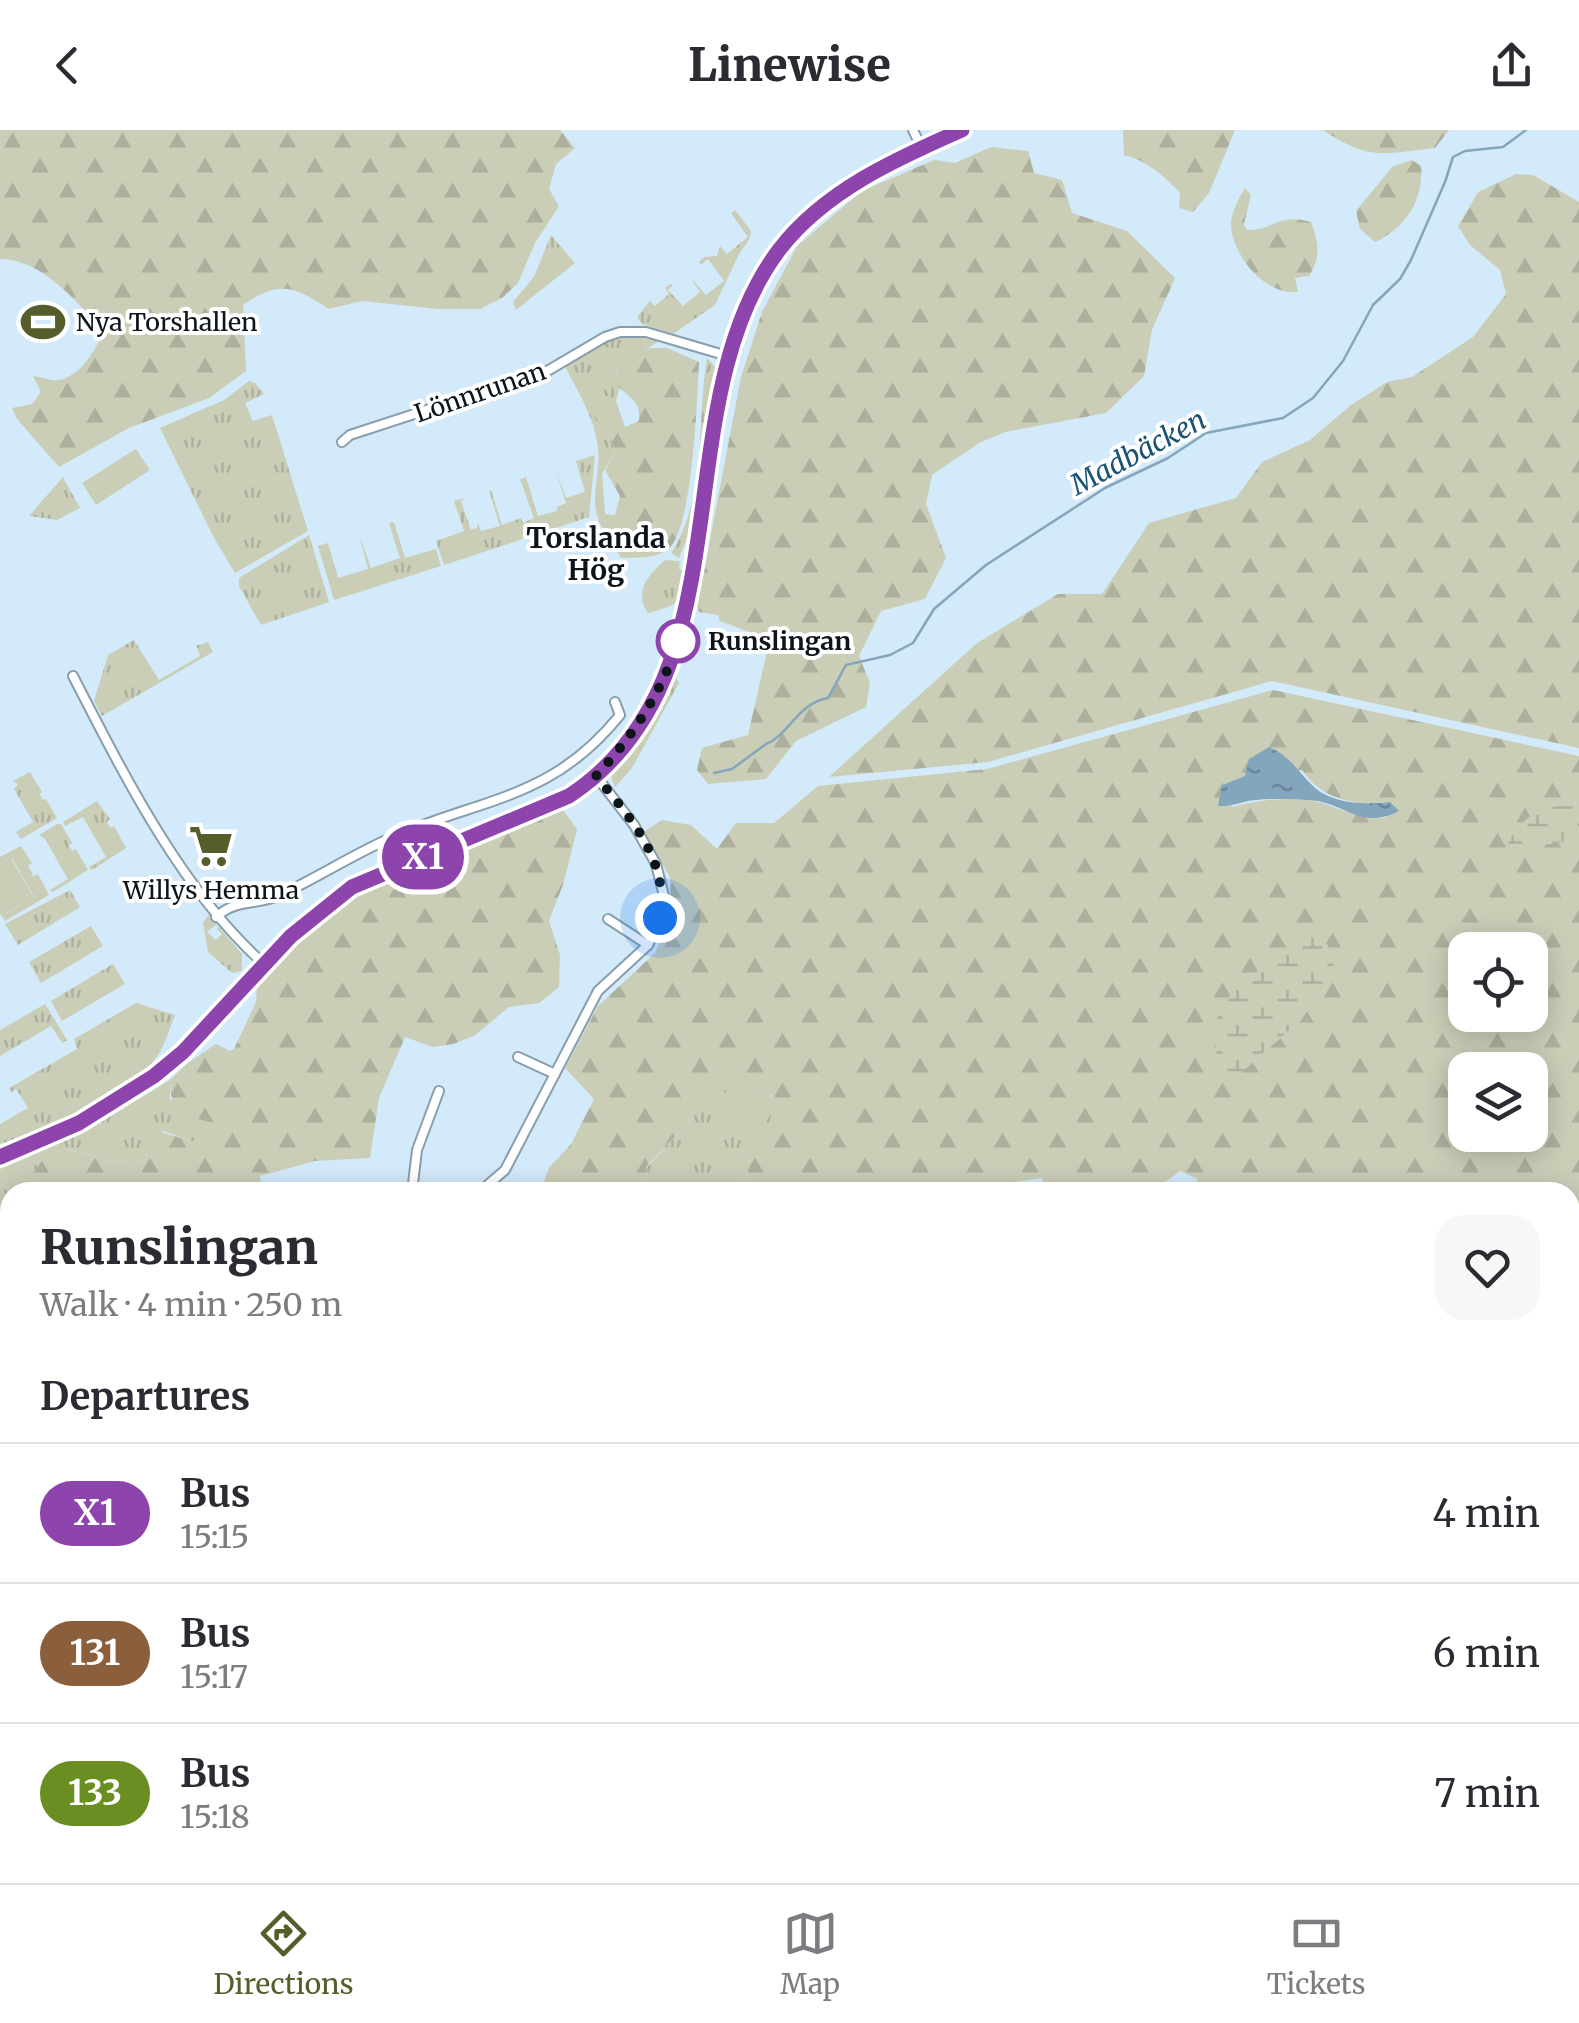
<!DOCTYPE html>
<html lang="en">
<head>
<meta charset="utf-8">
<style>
  body { margin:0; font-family:Merriweather,serif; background:#f7f7f7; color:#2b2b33; height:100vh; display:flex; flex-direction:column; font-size:38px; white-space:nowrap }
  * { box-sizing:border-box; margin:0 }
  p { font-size:32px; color:#7c7c81 }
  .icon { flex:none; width:55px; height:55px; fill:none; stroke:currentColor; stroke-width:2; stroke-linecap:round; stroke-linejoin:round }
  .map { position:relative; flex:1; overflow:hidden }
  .sheet { position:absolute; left:0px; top:1052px; width:1580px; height:702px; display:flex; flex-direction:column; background:#fff; border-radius:30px 30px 0 0; box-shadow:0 5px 25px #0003 }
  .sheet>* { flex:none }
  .badge { padding:0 20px; border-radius:32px; font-size:35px; line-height:65px }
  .controls { position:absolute; left:1448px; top:802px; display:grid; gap:20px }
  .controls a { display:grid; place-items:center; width:100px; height:100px; border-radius:20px; background:#fff; box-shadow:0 5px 25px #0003; font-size:50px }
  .you { position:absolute; width:50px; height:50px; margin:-25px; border:8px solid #fff; border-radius:50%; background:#1a73e8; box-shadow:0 0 0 15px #1a73e833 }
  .map>.badge { position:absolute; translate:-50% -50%; box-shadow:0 0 0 5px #fff }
  h2 { padding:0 40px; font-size:38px; line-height:90px }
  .round { display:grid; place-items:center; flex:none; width:105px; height:105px; border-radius:30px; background:#f7f7f7 }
  .overview { display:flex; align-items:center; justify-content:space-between; height:170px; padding:0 40px }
  h1 { font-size:48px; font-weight:800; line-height:75px }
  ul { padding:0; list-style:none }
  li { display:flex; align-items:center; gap:30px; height:140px; padding:0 40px; border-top:2px solid #e1e1e2 }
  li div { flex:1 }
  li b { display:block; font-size:38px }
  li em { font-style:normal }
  li .badge { min-width:110px; font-weight:700; text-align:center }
  header { display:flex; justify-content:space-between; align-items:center; height:130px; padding:0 40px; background:#fff; font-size:45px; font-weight:800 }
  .tabs { display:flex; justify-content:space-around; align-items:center; height:140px; border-top:2px solid #e1e1e2; background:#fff; font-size:28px; color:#7c7c81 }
  .tabs a { display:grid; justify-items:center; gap:5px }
  .tabs .on { color:#555d2b }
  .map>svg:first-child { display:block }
  .grass { fill:url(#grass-tufts) }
  .forest { fill:url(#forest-firs); fill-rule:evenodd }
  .wetland { fill:url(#wetland-marsh) }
  .green { fill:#caceb7 }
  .water { fill:url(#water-ripples) }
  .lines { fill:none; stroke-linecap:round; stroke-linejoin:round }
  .stream { stroke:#84a6bc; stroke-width:2.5 }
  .minor-casing { stroke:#889eac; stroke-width:12 }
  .tertiary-casing { stroke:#889eac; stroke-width:15 }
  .minor { stroke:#fff; stroke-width:8 }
  .tertiary { stroke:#fff; stroke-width:10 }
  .line-casing { stroke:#fff; stroke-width:22 }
  .line { stroke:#8e44ad; stroke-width:15 }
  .walk { stroke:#0d151b; stroke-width:10; stroke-dasharray:0 18 }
  .stop-dot { fill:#fff; stroke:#8e44ad; stroke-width:5 }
  .labels { text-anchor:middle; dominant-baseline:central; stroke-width:8; stroke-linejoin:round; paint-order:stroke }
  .poi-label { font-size:25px; fill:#0d151b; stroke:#fff; text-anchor:start }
  .street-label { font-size:25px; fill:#0d151b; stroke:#fff }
  .stop-label { font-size:25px; font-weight:bold; fill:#0d151b; stroke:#fff; text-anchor:start }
  .water-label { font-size:28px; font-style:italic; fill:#1a5474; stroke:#fff }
  .neighbourhood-label { font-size:28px; font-weight:bold; fill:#0d151b; stroke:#fff }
</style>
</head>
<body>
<header><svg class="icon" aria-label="back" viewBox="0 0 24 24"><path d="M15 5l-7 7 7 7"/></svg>Linewise<svg class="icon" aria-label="share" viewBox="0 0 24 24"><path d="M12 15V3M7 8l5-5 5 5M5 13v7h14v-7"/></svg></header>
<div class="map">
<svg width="1579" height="1753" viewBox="0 0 1579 1753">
  <defs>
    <pattern id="grass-tufts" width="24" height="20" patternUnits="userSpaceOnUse" patternTransform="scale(2.5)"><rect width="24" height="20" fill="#caceb7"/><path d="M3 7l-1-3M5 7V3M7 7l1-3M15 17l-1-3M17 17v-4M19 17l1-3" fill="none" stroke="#acb09d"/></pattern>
    <pattern id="forest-firs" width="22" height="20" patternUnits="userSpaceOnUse" patternTransform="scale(2.5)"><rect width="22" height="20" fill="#caceb7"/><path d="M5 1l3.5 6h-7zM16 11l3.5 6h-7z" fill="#acb09d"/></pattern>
    <pattern id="wetland-marsh" width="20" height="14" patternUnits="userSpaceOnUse" patternTransform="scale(2.5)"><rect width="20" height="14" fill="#caceb7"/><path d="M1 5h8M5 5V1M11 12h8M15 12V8" fill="none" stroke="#acb09d"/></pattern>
    <pattern id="water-ripples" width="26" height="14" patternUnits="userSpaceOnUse" patternTransform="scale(2.5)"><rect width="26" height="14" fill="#84a6bc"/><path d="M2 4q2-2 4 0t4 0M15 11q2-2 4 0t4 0" fill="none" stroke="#6a8698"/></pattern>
  </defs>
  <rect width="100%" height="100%" fill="#d3eafa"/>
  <g class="grass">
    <path d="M735 80 751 101 749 110 739 124 715 175 673 204 642 194 637 187 650 171 655 176 669 164 665 158 670 154 673 155 668 160 683 176 700 162 690 147 706 165 724 151 708 129 701 134 699 132 704 127 717 126 720 116 727 124 748 107 731 83Z"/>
    <path d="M551 105 575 133 516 180 513 172 534 147Z"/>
    <path d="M629 205 659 211 616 239 619 258 616 271 608 266 607 294 616 322 602 343 605 384 599 390C589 370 601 341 598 318 595 289 578 262 565 236L604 211Z"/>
    <path d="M707 228 721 243 697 383 679 428 671 423C708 365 696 292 707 228Z"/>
    <path d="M249 251 255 253 264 264 245 273 253 291 272 285 308 401 235 443 213 406 160 298 224 270Z"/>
    <path d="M595 325 589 387 444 435 436 411 464 401 454 371 465 368 461 371 471 400 477 398 478 393 481 401 500 396 489 361 491 360 502 395 521 388 523 393 534 388 520 349 526 347 538 386 557 381V377L566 373 555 339 566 368 585 362 576 331Z"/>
    <path d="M63 347 80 378 57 390 29 386Z"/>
    <path d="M394 392 405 428 436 419 441 436 334 470 318 416 328 413 338 448 368 439 359 404 371 438 400 428 389 393Z"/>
    <path d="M309 405 329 472 261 495 239 456V448Z"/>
    <path d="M665 430 680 431 679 439 684 442C678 476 681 474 648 483 633 462 648 445 665 430Z"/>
    <path d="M134 510 159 550 200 526 196 516 208 512 213 522 102 586 94 571 108 525Z"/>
    <path d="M675 546 679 553 632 638 615 657 611 646 613 639 645 599Z"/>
    <path d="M30 642 42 662 39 664 43 670 46 669 57 688 21 709 16 702 33 692 14 659 18 654 13 651Z"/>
    <path d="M97 671 110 689 107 692 110 698 114 696 126 718 92 740 89 737 106 727 83 687 65 696 63 692Z"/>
    <path d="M57 694H61L72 713 69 715 72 721 76 719 88 740 53 762 50 760 68 749 45 709 39 705Z"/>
    <path d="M21 716 32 733 28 736 33 744 30 747 38 744 49 765 5 791 0 784V772L7 783 34 767 12 728 0 734V727Z"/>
    <path d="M70 760 80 777 18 815 5 794Z"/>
    <path d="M209 784 217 794 207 802 216 810 222 804 217 799 219 797 242 824V841L232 843 208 822 203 793Z"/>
    <path d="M91 796 103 816 41 853 29 832Z"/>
    <path d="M113 834 125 854 62 891 51 871Z"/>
    <path d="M136 873 175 885C169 900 163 922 151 934 119 967 44 1000 0 1014V994L28 978 16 959 11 962 9 958 77 919 74 909Z"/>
    <path d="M45 874 67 910 62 913 51 896 0 926V900Z"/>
    <path d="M721 942 775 967 784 986 751 1022 747 1048 726 1062H648L646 1038 693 988Z"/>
    <path d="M170 950V969L214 993 196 1013 161 1000 150 1028 131 1035 65 1019 47 1025 20 1062H10V1076L0 1090V1039L81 1004Z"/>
  </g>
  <g class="forest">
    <path d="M0 0H560L575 18 556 34 549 59 559 76 535 113 518 153 502 168 480 179H438L362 171 329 179C293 156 280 150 243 175L246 241 209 268 129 298 59 337 17 289 12 278 32 274 41 262 33 246C40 247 52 251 59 250 81 246 96 219 104 201 76 172 43 129 0 129Z"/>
    <path d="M1123 0H1235L1209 63 1193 82 1179 78 1180 63C1164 46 1148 31 1124 25Z"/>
    <path d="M1323 0H1449L1435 18C1381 24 1370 31 1323 0Z"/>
    <path d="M991 17 1028 21 1034 43 1062 50 1072 83 1127 101 1175 148 1152 200 1144 246 1106 283 1005 302 979 313 932 345 926 374 946 428 925 469 881 481 859 526 870 553 866 577 796 611 766 649 708 654 697 640 702 618 748 605 768 517 749 502 720 491 718 485 699 482 697 478 741 247 762 182 797 116 862 61 934 30 955 33Z"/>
    <path d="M1412 30 1421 36C1424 69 1406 98 1375 112L1360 99 1356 81 1393 36Z"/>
    <path d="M1516 44 1533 45 1579 72V618L1272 551 988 632 829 647 977 513 1058 464H1102L1149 393 1236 368 1262 332 1310 310 1351 275 1387 252 1412 247 1473 207 1506 164 1500 140 1470 115 1458 96 1478 62Z"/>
    <path d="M1245 58 1251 65 1244 94 1247 100C1276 100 1277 83 1311 92 1319 113 1321 128 1309 146L1295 148 1298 162C1268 166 1238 132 1232 103 1228 88 1237 71 1245 58Z"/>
    <path d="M650 218H667L699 232C697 271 693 386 672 415 660 430 638 427 621 428L598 391 605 384 615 385 620 366 605 340 616 322 607 294 596 291 590 270 608 266 616 271 625 297 639 291C641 274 632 268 619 258L616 239 628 228Z"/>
    <path d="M1273 560 1579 626V674L1564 676 1499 737 1541 715 1579 709V1370L1570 1369V1062H1188L1198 1049 1180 1041 1152 1062H1050L1041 1048 1014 1052 1010 1062H726L747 1048 751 1022 783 986 775 967 722 943 693 988 646 1037 648 1062H540L549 1038 571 1014 594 969 565 938 598 876 655 823 671 789 670 747 643 702 662 690 691 695 717 719 736 693H774L818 656 987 639ZM1302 640C1322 670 1355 676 1390 672L1386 688C1361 689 1345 681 1322 673 1298 665 1256 670 1232 677L1222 655 1245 646ZM1312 805 1327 857 1312 872 1302 889 1236 947 1235 861ZM1465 820H1530V885H1465ZM1465 940H1530V1005H1465Z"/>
    <path d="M560 676 577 699 563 755 549 791 560 825 559 857 539 873 509 877 474 906 453 914 433 917 405 907 379 968 370 1028 315 1031 260 1046 262 1062H20L46 1025 64 1019 131 1035 150 1028 156 1013 151 1006 160 999 164 1003 196 1012 200 1002 213 993C184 985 170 985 170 950L188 933 216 914 230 921 234 919 256 872 257 858 304 804 342 774 374 754 437 726Z"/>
    <path d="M10 1237V1634L0 1637V1246Z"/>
    <path d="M140 1745H532L534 1753H140Z"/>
    <path d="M706 1745H876L874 1753H694Z"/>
    <path d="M993 1745H1170L1165 1753H990Z"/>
    <path d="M1312 1745H1463L1460 1753H1310Z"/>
  </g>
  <g class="wetland">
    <path d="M1579 674V709L1541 715 1499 738C1503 716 1519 691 1539 680 1549 675 1568 676 1579 674Z"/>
    <path d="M1312 805 1328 815 1334 833 1327 857 1312 872 1302 889 1236 947 1218 935C1216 918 1212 897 1220 880 1233 853 1286 820 1312 805Z"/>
  </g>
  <g class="green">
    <path d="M136 319 150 340 96 375 82 353Z"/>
    <path d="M11 728 34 768 6 783 0 772V734Z"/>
    <path d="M730 954 775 975 757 1010 711 988Z"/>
  </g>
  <path class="water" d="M1269 617C1290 626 1296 639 1312 655 1330 674 1366 675 1390 672L1399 681C1364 699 1350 678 1318 671 1305 669 1269 668 1256 670 1242 671 1232 677 1218 676L1222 655 1245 646 1249 629Z"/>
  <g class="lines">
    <path class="stream" d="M714 643 732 639 766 614C789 605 798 573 828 568L846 535 890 525 913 513 934 479 986 435 1105 358 1168 328 1206 303 1283 288 1313 268 1343 231 1373 175 1400 149 1411 130 1445 52 1453 27 1465 21 1503 17 1526 0"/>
    <g class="minor-casing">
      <g id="minor">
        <path d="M913 0 922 19"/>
        <path d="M342 312 350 305 549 240 605 207 620 202H646L731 227"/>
        <path d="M73 546C124 645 181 760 264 834"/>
        <path d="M216 787C237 768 257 776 280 765 319 747 355 723 395 706 486 667 552 669 620 585L615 572"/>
        <path d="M608 789 648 815"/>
        <path d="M518 927 555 944"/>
        <path d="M389 1062H416"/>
        <path d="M412 1062 417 1020 439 961"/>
        <path d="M472 1062 484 1058 505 1040 598 861 648 815 661 789 664 766 656 734 634 695 596 646"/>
        <path d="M0 1693 8 1687"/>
        <path d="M0 1744 9 1753"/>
        <path d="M137 1745 138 1753"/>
      </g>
    </g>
    <g class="tertiary-casing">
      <path id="tertiary" d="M0 1027 79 993 154 946 183 922 291 805 351 757 569 666C752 545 660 278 779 120 824 61 896 29 962 0"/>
    </g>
    <use href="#minor" class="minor"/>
    <use href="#tertiary" class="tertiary"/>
  </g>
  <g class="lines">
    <g class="line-casing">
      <path id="line" d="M0 1027 79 993 154 946 183 922 291 806 352 757 569 666C752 546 661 277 779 120 824 61 896 29 962 0"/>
    </g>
    <use href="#line" class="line"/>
    <path class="walk" d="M660 788C670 732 630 687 596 646 633 606 662 562 678 511"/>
  </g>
  <defs>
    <g id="stadium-bare" transform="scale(3.45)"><path d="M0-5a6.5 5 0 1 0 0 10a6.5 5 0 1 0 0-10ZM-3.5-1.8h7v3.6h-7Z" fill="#555d2b" stroke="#fff" stroke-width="2.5" paint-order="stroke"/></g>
    <g id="supermarket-bare" transform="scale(3.45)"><path d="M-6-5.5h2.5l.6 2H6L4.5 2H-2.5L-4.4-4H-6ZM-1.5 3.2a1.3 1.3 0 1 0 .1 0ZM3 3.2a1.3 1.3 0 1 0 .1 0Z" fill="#555d2b" stroke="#fff" stroke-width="2.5" paint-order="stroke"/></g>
  </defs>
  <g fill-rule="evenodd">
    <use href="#stadium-bare" x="43" y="192"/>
    <use href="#supermarket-bare" x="211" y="716"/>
  </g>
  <circle class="stop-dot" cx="678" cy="511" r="20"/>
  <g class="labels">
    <g class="poi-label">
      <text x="76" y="192">Nya Torshallen</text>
      <text x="211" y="760" text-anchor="middle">Willys Hemma</text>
    </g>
    <g class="street-label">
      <text transform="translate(480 262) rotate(-19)">Lönnrunan</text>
    </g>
    <g class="stop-label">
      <text x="708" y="511">Runslingan</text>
    </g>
    <g class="water-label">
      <text transform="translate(1138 322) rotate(-28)">Madbäcken</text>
    </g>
    <g class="neighbourhood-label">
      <text x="596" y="408">Torslanda<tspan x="596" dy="32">Hög</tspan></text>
    </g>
  </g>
</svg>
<div class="controls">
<a><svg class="icon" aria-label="locate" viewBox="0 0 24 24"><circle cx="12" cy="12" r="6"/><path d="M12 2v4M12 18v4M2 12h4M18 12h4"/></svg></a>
<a><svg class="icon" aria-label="layers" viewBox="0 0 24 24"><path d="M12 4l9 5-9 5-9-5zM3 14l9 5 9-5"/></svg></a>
</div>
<div class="you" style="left:660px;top:788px"></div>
<b class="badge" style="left:423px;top:727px;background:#8e44ad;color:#fff">X1</b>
<section class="sheet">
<div class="overview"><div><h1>Runslingan</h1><p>Walk · 4 min · 250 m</p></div><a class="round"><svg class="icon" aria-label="heart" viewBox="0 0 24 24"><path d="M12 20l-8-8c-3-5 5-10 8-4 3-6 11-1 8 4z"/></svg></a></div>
<h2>Departures</h2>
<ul>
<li><span class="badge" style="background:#8e44ad;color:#fff">X1</span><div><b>Bus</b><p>15:15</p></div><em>4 min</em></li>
<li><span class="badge" style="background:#8b5e3c;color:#fff">131</span><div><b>Bus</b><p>15:17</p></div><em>6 min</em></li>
<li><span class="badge" style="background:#6b8e23;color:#fff">133</span><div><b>Bus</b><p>15:18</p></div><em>7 min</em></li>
</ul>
</section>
</div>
<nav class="tabs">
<a class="on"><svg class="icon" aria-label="directions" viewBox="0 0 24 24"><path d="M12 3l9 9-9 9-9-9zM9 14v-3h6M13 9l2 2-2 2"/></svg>Directions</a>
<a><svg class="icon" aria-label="map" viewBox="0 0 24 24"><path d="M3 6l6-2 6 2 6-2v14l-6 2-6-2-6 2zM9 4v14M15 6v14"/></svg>Map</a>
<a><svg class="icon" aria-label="tickets" viewBox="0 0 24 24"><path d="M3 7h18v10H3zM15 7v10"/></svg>Tickets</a>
</nav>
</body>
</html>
